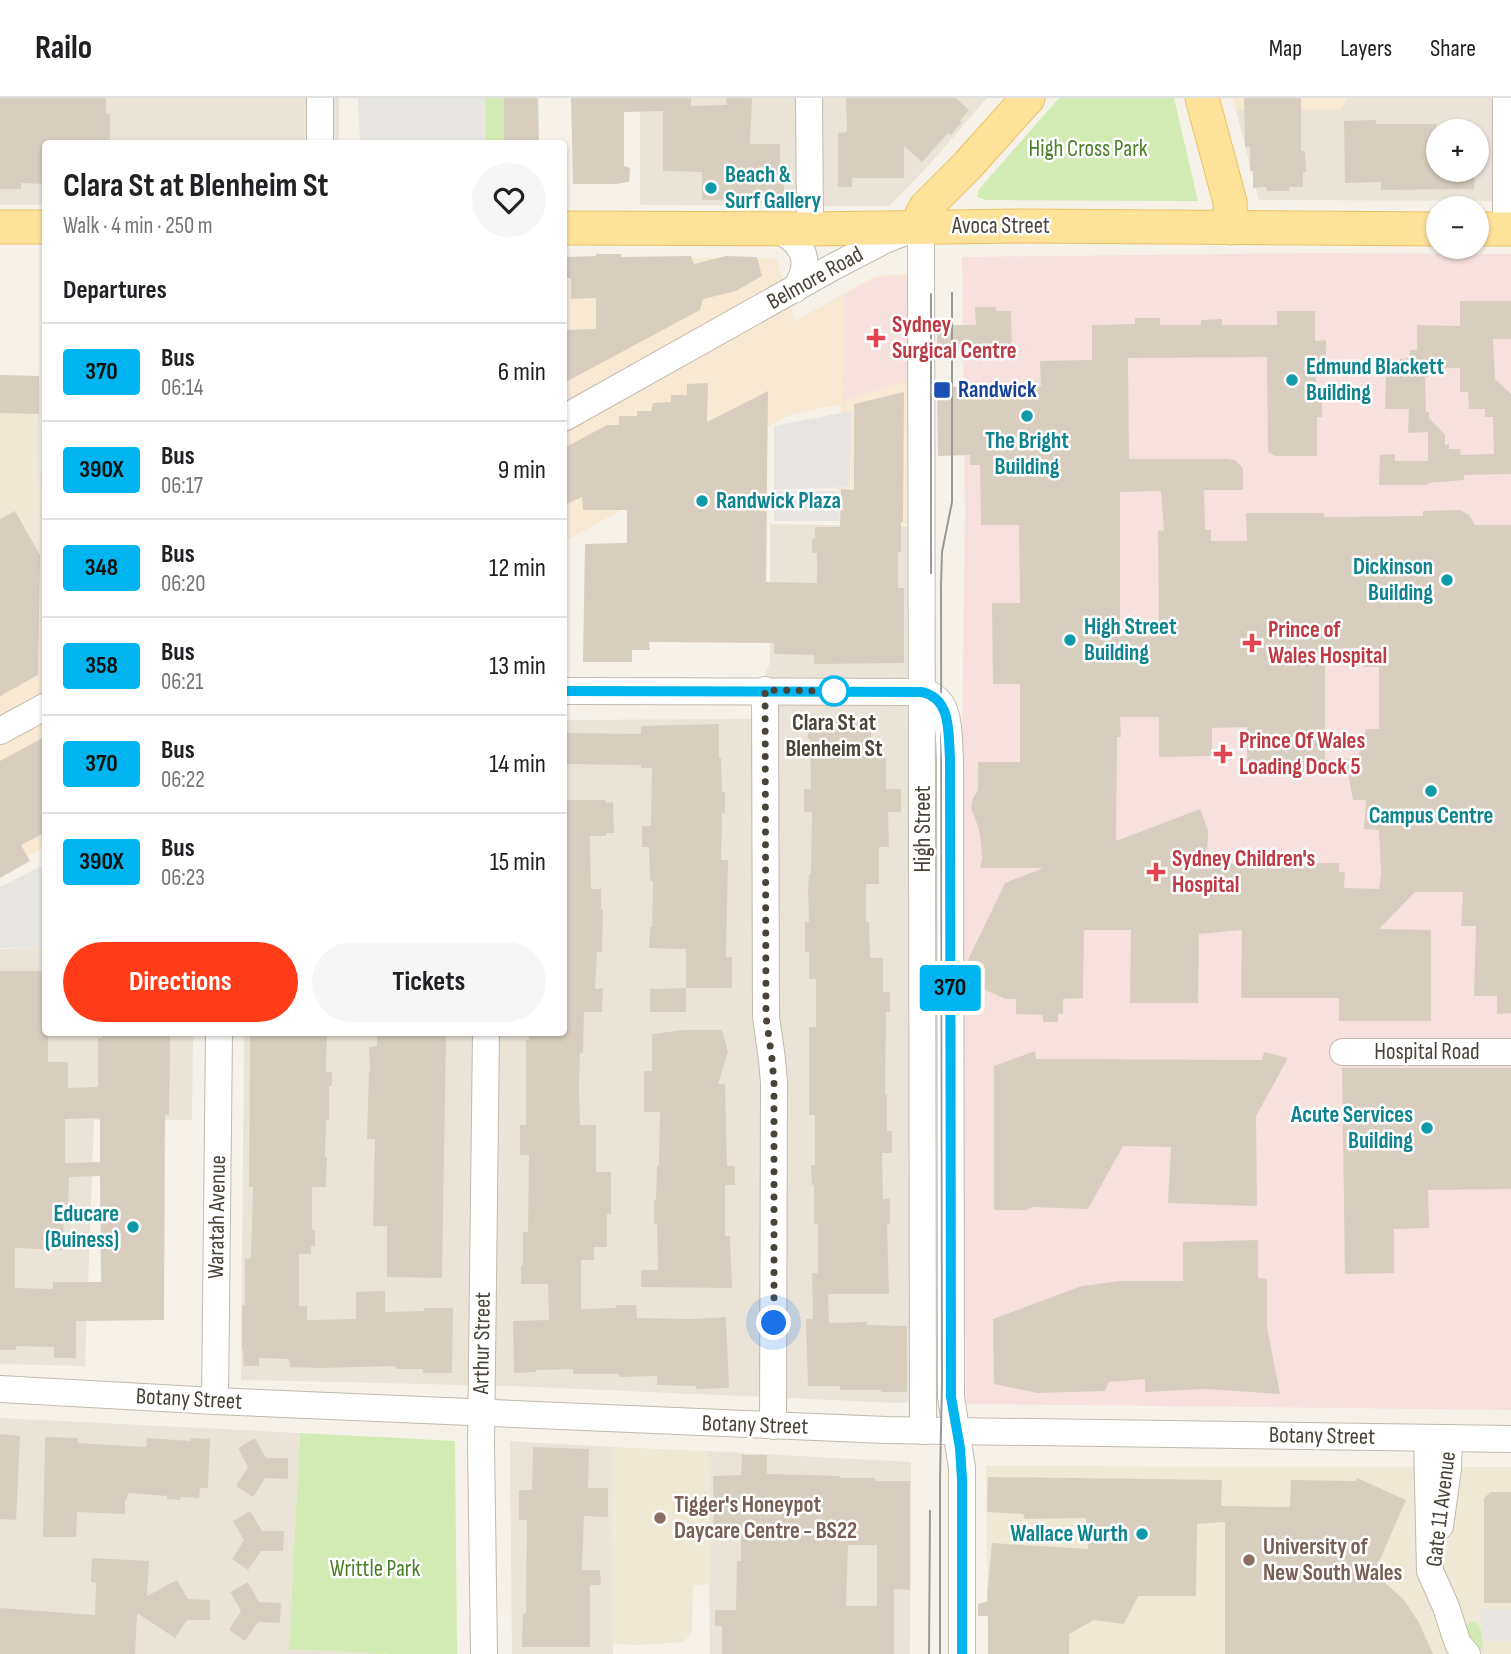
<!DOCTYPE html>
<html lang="en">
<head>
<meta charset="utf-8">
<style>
  body { margin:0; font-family:"Sofia Sans Condensed",sans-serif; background:#f6f6f6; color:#202124; height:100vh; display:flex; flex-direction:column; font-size:26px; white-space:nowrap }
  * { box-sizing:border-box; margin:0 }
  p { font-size:23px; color:#757577 }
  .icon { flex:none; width:38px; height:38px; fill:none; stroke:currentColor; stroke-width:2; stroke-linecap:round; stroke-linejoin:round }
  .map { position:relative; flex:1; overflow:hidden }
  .drawer { position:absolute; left:42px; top:42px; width:525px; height:896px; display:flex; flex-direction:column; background:#fff; border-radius:7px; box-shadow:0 2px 5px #0004 }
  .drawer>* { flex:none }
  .badge { padding:0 14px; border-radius:5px; font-size:24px; line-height:46px }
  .buttons { position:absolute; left:1426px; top:21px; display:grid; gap:14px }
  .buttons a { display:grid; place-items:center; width:63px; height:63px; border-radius:50%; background:#fff; box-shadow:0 2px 5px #0004; font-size:35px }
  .you { position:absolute; width:35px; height:35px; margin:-18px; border:5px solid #fff; border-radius:50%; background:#1a73e8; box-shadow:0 0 0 10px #1a73e833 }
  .map>.badge { position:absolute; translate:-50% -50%; box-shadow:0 0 0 4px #fff }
  h2 { padding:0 21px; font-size:26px; line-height:63px }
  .round { display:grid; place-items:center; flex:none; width:74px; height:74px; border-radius:37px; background:#f6f6f6 }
  .overview { display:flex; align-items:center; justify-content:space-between; height:119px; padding:0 21px }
  h1 { font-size:33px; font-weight:700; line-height:52px }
  .action { display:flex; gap:14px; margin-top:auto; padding:14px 21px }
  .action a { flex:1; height:80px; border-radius:42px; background:#ff3b18; color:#fff; font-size:28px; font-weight:700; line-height:80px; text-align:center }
  .action a+a { background:#f6f6f6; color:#202124 }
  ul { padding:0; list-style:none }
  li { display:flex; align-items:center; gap:21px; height:98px; padding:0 21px; border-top:2px solid #e0e0e0 }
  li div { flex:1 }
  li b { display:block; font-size:26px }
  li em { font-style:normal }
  li .badge { min-width:77px; font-weight:700; text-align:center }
  header { display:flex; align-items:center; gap:42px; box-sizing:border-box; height:98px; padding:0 35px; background:#fff; border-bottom:2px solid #e0e0e0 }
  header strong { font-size:33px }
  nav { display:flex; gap:38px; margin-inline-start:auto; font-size:24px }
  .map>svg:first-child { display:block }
  .residential { fill:#eae4d8; fill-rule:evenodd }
  .commercial { fill:#f8e9d5 }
  .education { fill:#efe8d4 }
  .medical { fill:#f6e1de }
  .green { fill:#d1ebb2 }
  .parking { fill:#e7e5e2 }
  .building { fill:#d8cebf; fill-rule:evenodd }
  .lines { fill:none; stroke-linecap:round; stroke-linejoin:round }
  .minor-casing { stroke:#c2baac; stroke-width:28 }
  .major-casing { stroke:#eac264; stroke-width:35 }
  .minor { stroke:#fff; stroke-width:26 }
  .major { stroke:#ffe29a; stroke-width:33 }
  .tram { stroke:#999; stroke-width:2 }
  .line-casing { stroke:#fff; stroke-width:16 }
  .line { stroke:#00b5ef; stroke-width:10 }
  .walk { stroke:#4a4338; stroke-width:7; stroke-dasharray:0 12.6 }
  .culture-dot { fill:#0f9aa8; stroke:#fff; stroke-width:2.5 }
  .health-dot { fill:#e0444e; stroke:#fff; stroke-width:2.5 }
  .transit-dot { fill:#1a4fb4; stroke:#fff; stroke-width:2.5 }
  .stop-dot { fill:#fff; stroke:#00b5ef; stroke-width:3.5 }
  .education-dot { fill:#8d6e63; stroke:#fff; stroke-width:2.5 }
  .labels { text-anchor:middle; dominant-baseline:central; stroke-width:5; stroke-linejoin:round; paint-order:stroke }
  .park-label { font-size:23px; fill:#498027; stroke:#fff }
  .culture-label { font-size:23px; font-weight:bold; fill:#0d838f; stroke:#fff; text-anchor:start }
  .street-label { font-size:23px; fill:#4a4338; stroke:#fff }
  .health-label { font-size:23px; font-weight:bold; fill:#be3a42; stroke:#fff; text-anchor:start }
  .transit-label { font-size:23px; font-weight:bold; fill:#164399; stroke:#fff; text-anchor:start }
  .stop-label { font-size:23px; font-weight:bold; fill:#4a4338; stroke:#fff }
  .education-label { font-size:23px; font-weight:bold; fill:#785e54; stroke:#fff; text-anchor:start }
</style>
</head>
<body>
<header>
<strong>Railo</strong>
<nav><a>Map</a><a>Layers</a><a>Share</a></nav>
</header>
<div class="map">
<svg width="1511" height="1556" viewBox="0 0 1511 1556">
  <rect width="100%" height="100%" fill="#f6f2ea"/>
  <g class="residential">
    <path d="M0 0H339V45L46 46 45 107H0Z"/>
    <path d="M640 0H987L929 67 889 108 640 107Z"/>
    <path d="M1348 0H1511V103L1259 102 1236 12H1340ZM1438 33H1477V72H1438Z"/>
    <path d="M770 426 907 428 910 1304 899 1305 510 1288 241 1282 244 935 564 934V622L750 621 770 564Z"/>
    <path d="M45 849 46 934 193 935 192 1022H94L85 1268 0 1266V851Z"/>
    <path d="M0 1320 300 1335 289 1551 390 1556H0Z"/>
    <path d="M510 1343 612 1349 613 1556H512Z"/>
    <path d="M708 1353 911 1364 910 1556H710Z"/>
  </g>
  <g class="commercial">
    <path d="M1233 0H1348L1340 12H1236Z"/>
    <path d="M45 158V749L0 773V467L39 464Z"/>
    <path d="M564 159 776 160 795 223 875 178 909 175 907 426 837 425 841 306 792 316 564 444Z"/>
  </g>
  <g class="education">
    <path d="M0 280H40L39 464 0 467Z"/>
    <path d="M612 1349 708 1353 709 1486 693 1487 692 1534 684 1544 640 1547 613 1546Z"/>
    <path d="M986 1368 1511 1369V1556H988Z"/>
  </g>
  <g class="medical">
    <path d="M1311 155 1511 156V1312L966 1306 962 933V641L965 414 962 159Z"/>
    <path d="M908 177 907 283 843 303 844 198 876 180Z"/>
  </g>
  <g class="green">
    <rect x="486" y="0" width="18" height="42"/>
    <path d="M1059 0H1174L1198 103 986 102 977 99 979 91Z"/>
    <path d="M300 1335 455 1343 457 1556H390L289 1551Z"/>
    <path d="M1472 1523C1484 1526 1482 1541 1483 1552L1477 1551 1472 1549 1465 1530 1467 1526Z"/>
  </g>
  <g class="parking">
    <path d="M358 0H486V42H469V46L360 45Z"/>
    <path d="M851 313 850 389 774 392V328Z"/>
    <rect x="774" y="393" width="65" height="30"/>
    <path d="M45 766V849L0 850V789Z"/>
    <path d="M1481 1511H1511V1543H1483L1481 1528Z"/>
  </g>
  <g class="building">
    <path d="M0 0H106V16H110V46H46V86L21 85V91H0Z"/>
    <path d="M504 0H538L539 46H504Z"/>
    <path d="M571 0H691V8L727 7 726 0H752L750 46H780V70H784V95L780 101 702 102V74L663 73V13L624 14V68L630 70 629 84 616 86H573Z"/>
    <path d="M846 0H956L969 12 960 23 962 24 951 37 948 35 922 64 904 48V80H852V89H838V35L847 34Z"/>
    <path d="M1244 0H1301V53H1305L1306 74H1303V89H1289V93H1267L1266 89 1253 90V73H1250V49H1245Z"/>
    <path d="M1376 22V26H1436V72H1475L1474 91 1381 92V84L1345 85 1344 23Z"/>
    <path d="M596 156H621V159L691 158 694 166 726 158 757 159 762 178 736 193 703 201 700 212 564 285V232L596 231V200L571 201V180H564V159L596 158Z"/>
    <path d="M1460 203H1511V241H1493L1495 281 1511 296V376L1464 377V382L1428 385V387H1379L1380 357 1395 356V363H1428V334L1408 335 1409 311H1385L1386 278H1393L1394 269H1400V261L1409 260 1410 252H1417V227L1460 228ZM1428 270H1460V294H1468L1469 311H1485V319H1493L1494 356 1461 357 1460 351H1449V346L1445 347V337L1429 320V314H1426L1425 279H1428Z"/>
    <path d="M975 209H996V213H1011L1012 252 937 253V227H976Z"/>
    <path d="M1277 213H1315V243L1326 242V268H1316V296H1322V319H1317V358H1275L1268 354 1267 259 1128 260 1129 361H1226L1235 362 1243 370V392H1204L1205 432H1211V443H1247L1246 415H1324V419L1423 418V413L1460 412 1469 417 1475 427H1511V915L1497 916V898H1474L1476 828H1461L1463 794H1415L1379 831 1431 832V923H1339V900H1241L1242 832 1199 836 1198 905H1130L1131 832H1084L1083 900 1063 901V916H1058V924H1043V917L1016 916V901H1005L966 883V866L1005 785 1043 770H980L982 761 981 746 979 731 971 710 973 700 978 692V664H1020V586H993L992 505H1020L1019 427H981L980 367H970V357L938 358 937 289 1041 288 1040 263 1092 262V227L1135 226V220H1160V227H1201V222L1222 221V227H1277ZM1161 393 1164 432 1158 433 1159 538H1120V394ZM1358 550 1363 569H1379V631H1366L1358 660 1325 662V551ZM1120 619H1159V659L1212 658V630L1247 629V676H1348L1353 702H1366L1364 731 1379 732 1381 776 1379 791 1344 790 1345 774H1339V765L1204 766 1208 743V732L1200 711 1116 743 1117 639H1121Z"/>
    <path d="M0 277 39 278V316L0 315Z"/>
    <path d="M708 285 707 324 768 293 766 484 817 485V455H812V441L815 440V429H840L841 391 854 392V306L904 294 903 424H901V454H898V490H904V565L814 566V557L774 556V545L649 544 650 552H632V564H583L585 446 627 445V412H583L582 399 564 407V350L607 327H619V318H637V313H651L653 305 671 304V297H687V286Z"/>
    <path d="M15 413 40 457 38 577 0 598V421Z"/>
    <path d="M807 620H871V660H886V691H901V714H888L889 749H879V786H866V824H869L870 860H883V894H890V914H886L885 997H887V1033H892V1055H882L883 1101H890V1126H887L889 1196H828L829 1225 867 1224V1227L907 1228V1294H881V1292H840V1288H808L806 1221H813L812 1175H818V1126H814V1087H812L811 1067H815V1017H809V929H816V881H809V854H805V824H809L808 792 809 776H811L812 714H804V691H811L810 641H808Z"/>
    <path d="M719 626V660H721L722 694H725V715H722L721 762H728L726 859H732V890H686V851L649 850 650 829H652L653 783H650L649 749H642V728H651L652 670H641V667L564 666V635L641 636V628Z"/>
    <path d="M46 638V734L21 747 30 763 0 780V663Z"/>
    <path d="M564 702H606V705L613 704 614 735H607L606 738H590L591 791H601V812H603L602 854H597L595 891 603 890 602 914H584L583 955H580L579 988 580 1027H596V1074H611V1116H607V1149H594V1162H581V1211L616 1210V1207H636L637 1220 694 1221 726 1219 729 1290 696 1291V1288L657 1287V1278L619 1279V1276H573V1271L536 1272V1274L514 1275 513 1223 549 1222 548 1186H521V1167H523V1134H528L529 1057H520V1027H526V942H529L528 934H564Z"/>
    <path d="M0 873H46V934H48V964H68V990L98 989V940H102V934H136V937H170L169 1017H165L164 1222 76 1223V1260H54V1249L16 1248V1252H0ZM100 1020V1064L65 1065V1021ZM100 1078 101 1184H53V1191L15 1190V1150L63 1152 64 1107H68L69 1079Z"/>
    <path d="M686 890V914H650V891Z"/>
    <path d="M684 932H722L728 954 718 986H725L727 1068H735V1087H725V1138H730L732 1190 641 1189V1172H658L657 1126H654V1102H656L657 1068H659L660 1014H644V973H652V936Z"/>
    <path d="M250 934H327L326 974H332V988H329V1022H326L325 1059H327L326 1089H312V1132H315V1148H311V1156H299V1208H307V1222L356 1221V1194L385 1193V1214L424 1213V1210H453L452 1275H423V1271H396V1268L320 1270 290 1269 289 1261 259 1260V1268H244L243 1252H242V1207H245V1161L251 1160 253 1089H249Z"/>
    <path d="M377 934H446L442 1180 387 1179V1128H373L375 1041H367L369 973H370L369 949 377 948Z"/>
    <path d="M1035 953 1036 961 1262 962 1264 954 1288 960 1256 1018 1257 1108 1168 1105 1171 1049 1123 1048 1088 1111 1032 1109 1027 1112H994V968Z"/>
    <path d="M1342 970H1511V1091L1428 1092 1429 1130 1394 1131V1175L1345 1176Z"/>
    <path d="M1258 1142V1180L1267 1181V1229L1280 1296 1206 1291 1145 1294V1281L1109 1284 1105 1293 1037 1295 994 1286 993 1221 1082 1188 1120 1183H1183V1144Z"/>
    <path d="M0 1336 20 1338 16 1422 0 1421Z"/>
    <path d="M45 1339 78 1340V1345L146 1349 147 1340 190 1343 191 1340 210 1341 208 1390H200L199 1400 181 1399 180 1402 167 1401V1398L128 1395 127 1402H125V1416L77 1414 76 1439H43Z"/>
    <path d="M255 1340 266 1360H288V1381L265 1380 253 1399 236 1388 248 1369 238 1350Z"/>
    <path d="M533 1349 589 1351 588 1390H608V1419L584 1418 582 1472H600L601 1487H590V1549H522L523 1515H526L527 1422H519V1392H532Z"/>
    <path d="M742 1357H767V1376L840 1378V1380H875V1383H910V1492L894 1491V1556H722V1528H715V1512H736L737 1463H741V1431L714 1432 713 1378 741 1377ZM848 1447H877V1508H846Z"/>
    <path d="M988 1379 1222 1382 1221 1408 1275 1409H1290L1291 1382 1356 1383 1357 1380 1406 1402 1374 1475 1404 1502 1418 1523 1433 1556H1225V1424L1197 1426 1196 1498H1138L1124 1526 1094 1522 1069 1536V1556H988V1518H978V1506L988 1503 987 1498 992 1445 1088 1451 1086 1420 1025 1421 1023 1416 987 1414Z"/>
    <path d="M1491 1394H1511V1505H1484V1400Z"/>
    <path d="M250 1413 262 1433H284L283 1453H261L248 1472 232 1461 244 1442 233 1423Z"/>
    <path d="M92 1460 149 1463 147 1498 177 1482 188 1501 210 1502V1522H187L175 1540 137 1515 135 1556H0V1510L95 1517 96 1485 91 1484Z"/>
    <path d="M248 1484 259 1504 281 1505 280 1525 258 1524 245 1543 229 1532 241 1513 230 1494Z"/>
  </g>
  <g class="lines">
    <g class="minor-casing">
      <g id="minor">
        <path d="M320 0V46"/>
        <path d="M809 0 810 131"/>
        <path d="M1506 0V131"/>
        <path d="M777 131C804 145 814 165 794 192"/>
        <path d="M564 320 833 169 885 142 921 128 923 1333"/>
        <path d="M765 592 766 919 772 961 774 985 773 1328"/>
        <path d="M564 593 923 594C952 601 948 635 950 660L951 1299 962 1370V1556"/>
        <path d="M0 633 46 608"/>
        <path d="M1343 954H1511"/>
        <path d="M0 1291 215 1303 886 1332 1511 1341"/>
        <path d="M215 1303 219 934"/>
        <path d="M1427 1340 1430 1473 1446 1509 1458 1546 1467 1556"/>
        <path d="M1440 1428 1448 1371 1449 1340"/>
        <path d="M484 1556 481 1347 486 934"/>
      </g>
    </g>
    <g class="major-casing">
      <g id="major">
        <path d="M1202 0 1230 104 1231 130"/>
        <path d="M921 128 922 116 926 109 967 68 1028 0"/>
        <path d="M0 129H46"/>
        <path d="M564 130 810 131 1025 128 1438 131"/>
        <path d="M1477 131H1511"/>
      </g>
    </g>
    <use href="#minor" class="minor"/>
    <use href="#major" class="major"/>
    <g class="tram">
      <path d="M931 196V475"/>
      <path d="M929 1556 930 1413"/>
      <path d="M940 1556V1380L942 1285 941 487 942 454 952 404V195"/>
    </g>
  </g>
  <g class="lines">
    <g class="line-casing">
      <path id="line" d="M564 593 922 594C952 601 948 635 950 660L951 1299 960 1350 962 1381V1556"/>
    </g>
    <use href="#line" class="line"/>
    <path class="walk" d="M774 1225V985L772 961 766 919 765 592 834 593"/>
  </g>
  <g class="culture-dot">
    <circle cx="711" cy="90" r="7"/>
    <circle cx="1292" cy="282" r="7"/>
    <circle cx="1027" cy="318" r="7"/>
    <circle cx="702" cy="403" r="7"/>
    <circle cx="1447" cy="482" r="7"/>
    <circle cx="1070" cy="542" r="7"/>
    <circle cx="1431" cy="693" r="7"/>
    <circle cx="1427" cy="1030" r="7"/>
    <circle cx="133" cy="1129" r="7"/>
    <circle cx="1142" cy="1436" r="7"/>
  </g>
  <g class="health-dot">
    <path d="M872.5 229.5h7v7h7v7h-7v7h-7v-7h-7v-7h7z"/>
    <path d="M1248.5 534.5h7v7h7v7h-7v7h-7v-7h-7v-7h7z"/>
    <path d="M1219.5 645.5h7v7h7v7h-7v7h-7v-7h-7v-7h7z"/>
    <path d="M1152.5 763.5h7v7h7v7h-7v7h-7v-7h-7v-7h7z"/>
  </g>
  <rect class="transit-dot" x="933" y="283" width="18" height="18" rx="3.5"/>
  <circle class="stop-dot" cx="834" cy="593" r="14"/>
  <g class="education-dot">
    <circle cx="660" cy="1420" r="7"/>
    <circle cx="1249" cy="1462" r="7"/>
  </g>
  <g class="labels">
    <g class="park-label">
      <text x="1088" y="51">High Cross Park</text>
      <text x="375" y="1471">Writtle Park</text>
    </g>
    <g class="culture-label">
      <text x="725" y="77">Beach &amp;<tspan x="725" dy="26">Surf Gallery</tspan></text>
      <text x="1306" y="269">Edmund Blackett<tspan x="1306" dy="26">Building</tspan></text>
      <text x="1027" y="343" text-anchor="middle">The Bright<tspan x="1027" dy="26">Building</tspan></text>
      <text x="716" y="403">Randwick Plaza</text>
      <text x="1433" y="469" text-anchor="end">Dickinson<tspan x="1433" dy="26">Building</tspan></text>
      <text x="1084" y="529">High Street<tspan x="1084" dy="26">Building</tspan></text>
      <text x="1431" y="718" text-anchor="middle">Campus Centre</text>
      <text x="1413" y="1017" text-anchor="end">Acute Services<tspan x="1413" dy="26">Building</tspan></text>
      <text x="119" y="1116" text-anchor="end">Educare<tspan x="119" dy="26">(Buiness)</tspan></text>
      <text x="1128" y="1436" text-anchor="end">Wallace Wurth</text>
    </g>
    <g class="street-label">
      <text x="1001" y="128">Avoca Street</text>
      <text transform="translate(815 180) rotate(-29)">Belmore Road</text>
      <text transform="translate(923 731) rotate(-90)">High Street</text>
      <text x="1427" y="954">Hospital Road</text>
      <text transform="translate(217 1119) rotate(-89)">Waratah Avenue</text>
      <text transform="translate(482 1245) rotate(-89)">Arthur Street</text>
      <text transform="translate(189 1301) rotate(3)">Botany Street</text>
      <text transform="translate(755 1327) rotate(2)">Botany Street</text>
      <text transform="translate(1322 1338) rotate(1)">Botany Street</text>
      <text transform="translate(1441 1411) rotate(-83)">Gate 11 Avenue</text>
    </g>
    <g class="health-label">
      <text x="892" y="227">Sydney<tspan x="892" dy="26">Surgical Centre</tspan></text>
      <text x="1268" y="532">Prince of<tspan x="1268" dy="26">Wales Hospital</tspan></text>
      <text x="1239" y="643">Prince Of Wales<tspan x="1239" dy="26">Loading Dock 5</tspan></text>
      <text x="1172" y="761">Sydney Children's<tspan x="1172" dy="26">Hospital</tspan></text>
    </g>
    <g class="transit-label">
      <text x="958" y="292">Randwick</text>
    </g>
    <g class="stop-label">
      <text x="834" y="625">Clara St at<tspan x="834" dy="26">Blenheim St</tspan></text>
    </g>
    <g class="education-label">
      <text x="674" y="1407">Tigger's Honeypot<tspan x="674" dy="26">Daycare Centre - BS22</tspan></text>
      <text x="1263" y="1449">University of<tspan x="1263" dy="26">New South Wales</tspan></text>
    </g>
  </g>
</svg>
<div class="buttons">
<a>+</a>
<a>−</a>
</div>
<div class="you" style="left:774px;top:1225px"></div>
<b class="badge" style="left:950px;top:890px;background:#00b5ef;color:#111">370</b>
<section class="drawer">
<div class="overview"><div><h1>Clara St at Blenheim St</h1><p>Walk · 4 min · 250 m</p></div><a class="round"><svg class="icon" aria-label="heart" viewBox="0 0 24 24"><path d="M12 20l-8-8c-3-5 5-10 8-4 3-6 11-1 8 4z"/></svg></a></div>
<h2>Departures</h2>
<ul>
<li><span class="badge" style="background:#00b5ef;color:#111">370</span><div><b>Bus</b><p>06:14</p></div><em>6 min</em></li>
<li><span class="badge" style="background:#00b5ef;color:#111">390X</span><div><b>Bus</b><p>06:17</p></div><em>9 min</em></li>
<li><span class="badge" style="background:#00b5ef;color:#111">348</span><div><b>Bus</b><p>06:20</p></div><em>12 min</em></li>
<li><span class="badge" style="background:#00b5ef;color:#111">358</span><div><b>Bus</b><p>06:21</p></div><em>13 min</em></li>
<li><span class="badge" style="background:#00b5ef;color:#111">370</span><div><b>Bus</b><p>06:22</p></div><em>14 min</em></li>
<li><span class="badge" style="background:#00b5ef;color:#111">390X</span><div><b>Bus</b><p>06:23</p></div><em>15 min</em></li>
</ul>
<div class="action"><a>Directions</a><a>Tickets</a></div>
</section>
</div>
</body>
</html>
